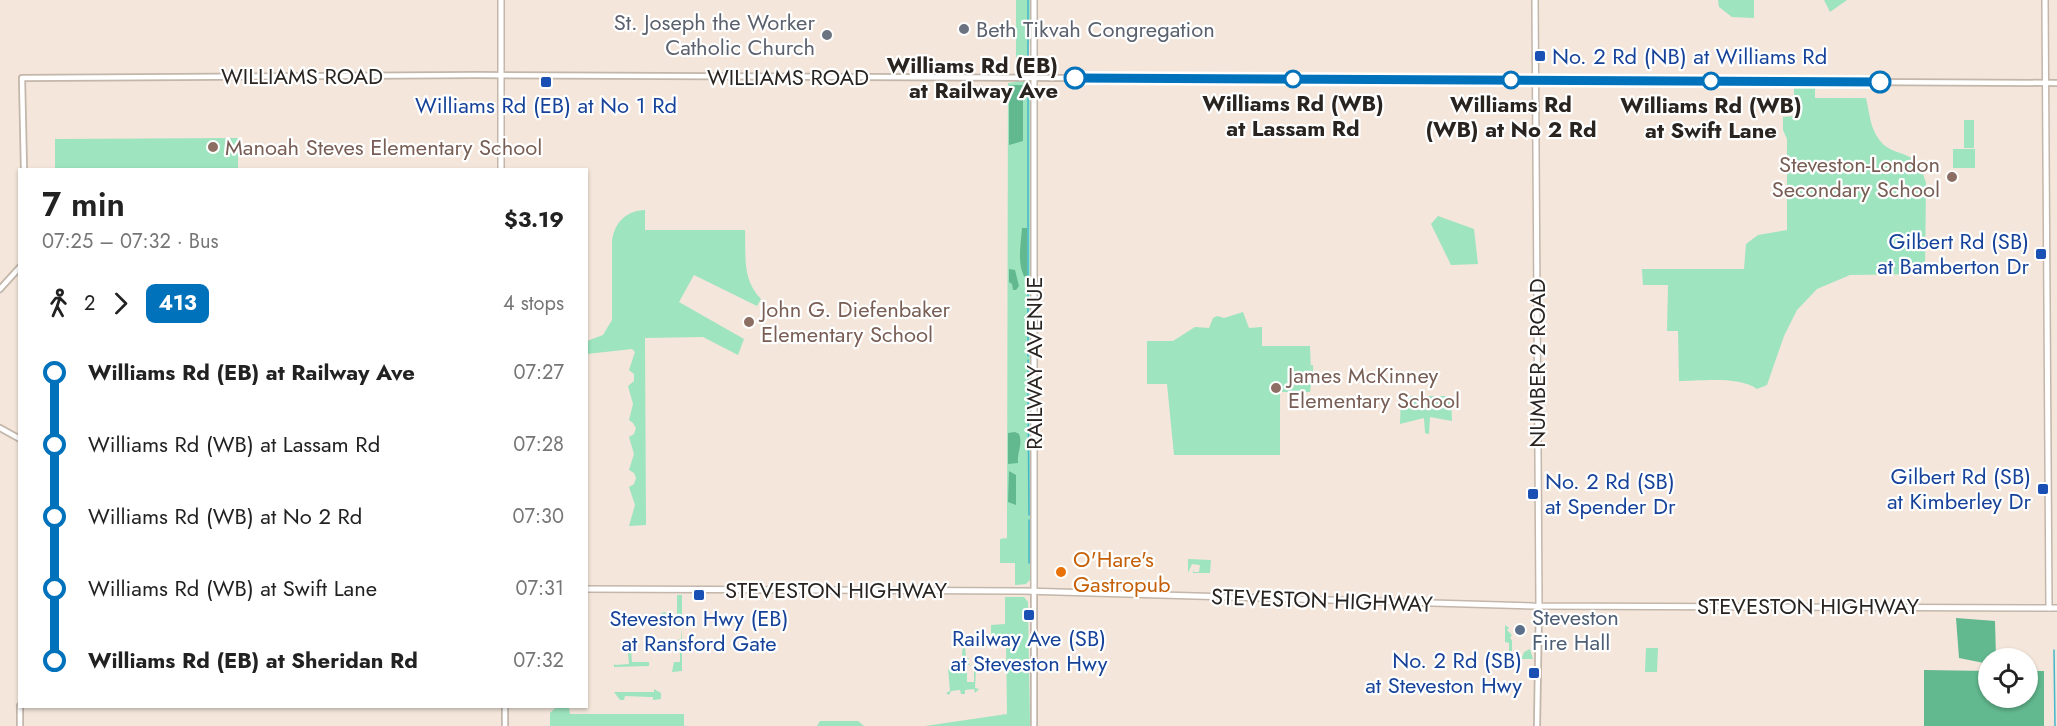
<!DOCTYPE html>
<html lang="en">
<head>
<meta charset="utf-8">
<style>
  body { margin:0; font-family:Jost,sans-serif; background:#f2f2f2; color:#222; height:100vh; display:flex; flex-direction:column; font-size:22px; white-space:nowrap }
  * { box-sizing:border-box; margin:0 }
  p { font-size:20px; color:#767676 }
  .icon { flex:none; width:33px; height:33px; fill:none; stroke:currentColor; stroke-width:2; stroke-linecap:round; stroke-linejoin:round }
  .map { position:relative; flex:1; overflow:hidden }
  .panel { position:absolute; left:18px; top:168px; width:570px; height:540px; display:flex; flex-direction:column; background:#fff; border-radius:0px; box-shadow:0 2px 4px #0004 }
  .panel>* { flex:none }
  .badge { padding:0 12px; border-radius:9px; font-size:21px; line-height:39px }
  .fabs { position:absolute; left:1978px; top:648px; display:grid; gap:12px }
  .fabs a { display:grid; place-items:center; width:60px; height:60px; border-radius:50%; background:#fff; box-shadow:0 2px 4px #0004; font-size:30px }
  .map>.badge { position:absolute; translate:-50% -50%; box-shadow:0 0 0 3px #fff }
  .legs { display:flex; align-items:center; gap:9px; height:66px; padding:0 24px; font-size:20px }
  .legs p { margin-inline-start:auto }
  .headline { display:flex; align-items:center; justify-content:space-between; height:102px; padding:0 24px }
  h1 { font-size:33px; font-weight:600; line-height:45px }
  ul { padding:0 24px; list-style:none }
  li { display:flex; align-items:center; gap:21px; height:72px; font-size:22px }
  li i { display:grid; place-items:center; width:9px; height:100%; margin:0 8px; background:currentColor }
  li i::after { content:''; width:15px; height:15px; margin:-8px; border:4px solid; border-radius:50%; background:#fff }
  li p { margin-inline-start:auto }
  li:first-child i { background:linear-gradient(#0000 50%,currentColor 0) }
  li:last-child i { background:linear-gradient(currentColor 50%,#0000 0) }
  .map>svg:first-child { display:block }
  .green { fill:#9de4bf }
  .forest { fill:#62b88f }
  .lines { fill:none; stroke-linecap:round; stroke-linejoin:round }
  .stream { stroke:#43b6ca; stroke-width:1.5 }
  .tertiary-casing { stroke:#c3b6aa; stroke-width:8 }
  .secondary-casing { stroke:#c3b6aa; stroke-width:8 }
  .tertiary { stroke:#fff; stroke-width:4.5 }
  .secondary { stroke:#fff; stroke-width:5 }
  .line-1-casing { stroke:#fff; stroke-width:14 }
  .line-1 { stroke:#0072bc; stroke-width:9 }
  .worship-dot { fill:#6b7280; stroke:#fff; stroke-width:2 }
  .transit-dot { fill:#1a4fb4; stroke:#fff; stroke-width:2 }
  .stop-1-dot { fill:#fff; stroke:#0072bc; stroke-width:3 }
  .education-dot { fill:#8d6e63; stroke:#fff; stroke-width:2 }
  .food-dot { fill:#e8710a; stroke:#fff; stroke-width:2 }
  .service-dot { fill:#5c6f8a; stroke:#fff; stroke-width:2 }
  .labels { text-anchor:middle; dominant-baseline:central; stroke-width:4.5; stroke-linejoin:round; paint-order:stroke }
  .worship-label { font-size:22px; fill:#5b616d; stroke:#fff; text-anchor:end }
  .transit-label { font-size:22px; fill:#164399; stroke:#fff }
  .stop-label { font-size:22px; font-weight:bold; fill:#292420; stroke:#fff }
  .street-label { font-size:22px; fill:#292420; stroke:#fff }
  .education-label { font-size:22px; fill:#785e54; stroke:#fff; text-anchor:start }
  .food-label { font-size:22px; fill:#c56008; stroke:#fff; text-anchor:start }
  .service-label { font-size:22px; fill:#4e5e75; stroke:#fff; text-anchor:start }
</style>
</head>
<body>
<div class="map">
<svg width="2057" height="726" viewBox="0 0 2057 726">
  <rect width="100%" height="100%" fill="#f4e6da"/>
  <g class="green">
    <path d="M1016 0H1031L1028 69 1030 104V580L1026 584 1015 585V563H1000V539L1007 538 1008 83 1016 82Z"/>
    <path d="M1718 0H1754V18L1732 17 1719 7Z"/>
    <path d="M1824 0H1847L1830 12Z"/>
    <path d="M1794 86H1815V98H1866C1869 110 1870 127 1878 138 1893 161 1917 144 1926 183L1925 274 1850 275 1817 289 1797 310 1784 336 1767 385 1757 389C1740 376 1700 381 1679 381L1678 331H1667L1668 285H1643L1642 269H1744L1746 244 1758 235 1787 230V139L1783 130V117L1794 116Z"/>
    <rect x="1964" y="120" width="10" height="28"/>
    <path d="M238 138V169H55V139Z"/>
    <rect x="1953" y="149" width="22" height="19"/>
    <path d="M645 210V230H745C746 256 742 280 761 299L757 306 694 275 679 302 744 339 738 355 703 337 645 338 646 525 629 526 635 505 629 487 634 484 636 478 634 473 629 470 634 454 629 437 634 434 636 428 633 423 629 420 633 404 628 386 634 381V374L629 370 635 352 632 349 587 354V341L603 335 612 320V240C615 222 626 211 645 210Z"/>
    <path d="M1438 216 1474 229 1478 264 1451 265 1431 224Z"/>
    <path d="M1243 312 1249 328 1262 327V346H1310L1311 373V365H1313V384H1311L1310 392H1280V455H1174L1167 384H1147V341H1173L1195 327 1209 328 1213 318 1217 316 1224 318Z"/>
    <path d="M1401 396H1451L1452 421 1430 417 1429 434 1425 433 1424 418 1400 424Z"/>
    <path d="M1188 559 1211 560 1210 573H1193L1194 569V572H1199L1200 565 1192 564 1188 573Z"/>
    <path d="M677 595H682V623H680L679 619H668L661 613 665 612 666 614 677 615Z"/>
    <path d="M1005 597H1024L1028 602 1030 726H925L1007 714 1006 637H991V625L1005 624Z"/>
    <path d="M1505 625 1509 628 1507 630 1512 635 1510 638 1512 640V657H1522L1524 652 1530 649 1533 659H1509V643L1505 642Z"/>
    <path d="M682 629V671L672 672 674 662H680V646L676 645 679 639H681Z"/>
    <path d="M963 643H969V647H965L966 658H969L967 661 971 666 967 664 963 669 967 673V682H974V665L980 667 976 669 975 688 979 689 975 693 974 689 965 690V694H961L960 690 951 691 949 695 946 693 950 691 948 668 950 671H961Z"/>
    <path d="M632 648 635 649V652L631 650 632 662H649V666L614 667V663L615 665 629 664 628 653Z"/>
    <path d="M1646 648H1658L1657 672H1645Z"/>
    <path d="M654 689 661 693V699L653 700V697H650L625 696 624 700H620L614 692H654Z"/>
    <path d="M563 706 569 707 570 714H684V726H550V713L556 707Z"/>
    <path d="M820 721H858L864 726H817Z"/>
  </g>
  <g class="forest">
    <path d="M1009 85H1023V141L1009 145Z"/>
    <path d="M1022 228H1027V280C1016 268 1021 244 1022 228Z"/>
    <path d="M1009 269 1015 270 1019 286 1016 290H1013L1012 284 1009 282Z"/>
    <path d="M1015 432 1019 434C1023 445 1017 451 1018 463L1008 464V433Z"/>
    <path d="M1009 471 1016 475V505L1008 502Z"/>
    <path d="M1956 618 1995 621 1996 658H1989V664L1959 658Z"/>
    <path d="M1924 670 1989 671V698H2028V671H2044V726H1924Z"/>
  </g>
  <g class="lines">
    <g class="stream">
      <path d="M1028 0V72"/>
      <path d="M1028 84V356"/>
      <path d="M1028 360V380"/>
      <path d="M1028 385 1029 515"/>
      <path d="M1029 520V563"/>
      <path d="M2054 650 2055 726"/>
    </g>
    <g class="tertiary-casing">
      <g id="tertiary">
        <path d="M24 170 22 78 475 75 2057 83"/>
        <path d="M0 289 20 267"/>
        <path d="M0 428 20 439"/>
        <path d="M505 706V726"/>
        <path d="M20 726V706"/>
        <path d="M1034 726V591"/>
        <path d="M1537 726 1539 606"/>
      </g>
    </g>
    <g class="secondary-casing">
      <g id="secondary">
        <path d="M501 0V170"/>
        <path d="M1034 0V591"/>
        <path d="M1535 0 1539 606"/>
        <path d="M2045 0 2049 608"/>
        <path d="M586 589 1024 591 1533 606 2057 608"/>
      </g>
    </g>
    <use href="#tertiary" class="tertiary"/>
    <use href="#secondary" class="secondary"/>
  </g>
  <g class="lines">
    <g class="line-1-casing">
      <path id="line-1" d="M1075 78 1880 82"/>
    </g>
    <use href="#line-1" class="line-1"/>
  </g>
  <g class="worship-dot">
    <circle cx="964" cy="29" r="6"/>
    <circle cx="827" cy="35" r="6"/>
  </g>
  <g class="transit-dot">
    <rect x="1534" y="50" width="12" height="12" rx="3"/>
    <rect x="540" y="76" width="12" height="12" rx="3"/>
    <rect x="2035" y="248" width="12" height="12" rx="3"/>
    <rect x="2037" y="483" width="12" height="12" rx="3"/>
    <rect x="1527" y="488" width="12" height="12" rx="3"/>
    <rect x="693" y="589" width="12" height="12" rx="3"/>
    <rect x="1023" y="609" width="12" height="12" rx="3"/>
    <rect x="1528" y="667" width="12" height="12" rx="3"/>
  </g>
  <g class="stop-1-dot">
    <circle cx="1075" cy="78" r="10"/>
    <circle cx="1293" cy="79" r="8"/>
    <circle cx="1511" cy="80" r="8"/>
    <circle cx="1711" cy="81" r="8"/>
    <circle cx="1880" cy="82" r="10"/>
  </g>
  <g class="education-dot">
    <circle cx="213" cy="147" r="6"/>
    <circle cx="1952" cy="177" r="6"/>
    <circle cx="749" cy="322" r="6"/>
    <circle cx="1276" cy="388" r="6"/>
  </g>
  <circle class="food-dot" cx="1061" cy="572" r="6"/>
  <circle class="service-dot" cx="1520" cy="630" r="6"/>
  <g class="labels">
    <g class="worship-label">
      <text x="815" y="22">St. Joseph the Worker<tspan x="815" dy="25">Catholic Church</tspan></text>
      <text x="976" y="29" text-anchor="start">Beth Tikvah Congregation</text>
    </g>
    <g class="transit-label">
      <text x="1552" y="56" text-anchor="start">No. 2 Rd (NB) at Williams Rd</text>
      <text x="546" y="105">Williams Rd (EB) at No 1 Rd</text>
      <text x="2029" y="241" text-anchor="end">Gilbert Rd (SB)<tspan x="2029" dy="25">at Bamberton Dr</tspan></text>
      <text x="2031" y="476" text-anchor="end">Gilbert Rd (SB)<tspan x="2031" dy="25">at Kimberley Dr</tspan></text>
      <text x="1545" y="481" text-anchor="start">No. 2 Rd (SB)<tspan x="1545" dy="25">at Spender Dr</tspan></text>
      <text x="699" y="618">Steveston Hwy (EB)<tspan x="699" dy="25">at Ransford Gate</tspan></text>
      <text x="1029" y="638">Railway Ave (SB)<tspan x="1029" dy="25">at Steveston Hwy</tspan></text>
      <text x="1522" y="660" text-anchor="end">No. 2 Rd (SB)<tspan x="1522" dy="25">at Steveston Hwy</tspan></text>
    </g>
    <g class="stop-label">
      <text x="1058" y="65" text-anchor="end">Williams Rd (EB)<tspan x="1058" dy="25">at Railway Ave</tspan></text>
      <text x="1293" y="103">Williams Rd (WB)<tspan x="1293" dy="25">at Lassam Rd</tspan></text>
      <text x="1511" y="104">Williams Rd<tspan x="1511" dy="25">(WB) at No 2 Rd</tspan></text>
      <text x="1711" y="105">Williams Rd (WB)<tspan x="1711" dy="25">at Swift Lane</tspan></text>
    </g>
    <g class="street-label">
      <text x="302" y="76">WILLIAMS ROAD</text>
      <text x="788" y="77">WILLIAMS ROAD</text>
      <text transform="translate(1034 363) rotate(-90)">RAILWAY AVENUE</text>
      <text transform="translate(1537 363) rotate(-90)">NUMBER 2 ROAD</text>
      <text x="836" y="590">STEVESTON HIGHWAY</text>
      <text transform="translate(1322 600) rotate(2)">STEVESTON HIGHWAY</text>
      <text x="1808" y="606">STEVESTON HIGHWAY</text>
    </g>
    <g class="education-label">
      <text x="225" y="147">Manoah Steves Elementary School</text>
      <text x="1940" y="164" text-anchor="end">Steveston-London<tspan x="1940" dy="25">Secondary School</tspan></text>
      <text x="761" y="309">John G. Diefenbaker<tspan x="761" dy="25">Elementary School</tspan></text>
      <text x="1288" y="375">James McKinney<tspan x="1288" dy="25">Elementary School</tspan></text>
    </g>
    <g class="food-label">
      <text x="1073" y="559">O'Hare's<tspan x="1073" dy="25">Gastropub</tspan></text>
    </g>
    <g class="service-label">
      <text x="1532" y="617">Steveston<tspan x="1532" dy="25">Fire Hall</tspan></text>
    </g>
  </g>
</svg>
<div class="fabs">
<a><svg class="icon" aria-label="locate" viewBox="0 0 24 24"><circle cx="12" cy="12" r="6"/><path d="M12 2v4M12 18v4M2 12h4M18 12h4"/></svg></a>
</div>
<section class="panel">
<div class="headline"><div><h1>7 min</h1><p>07:25 – 07:32 · Bus</p></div><b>$3.19</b></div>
<div class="legs"><svg class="icon" aria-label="walk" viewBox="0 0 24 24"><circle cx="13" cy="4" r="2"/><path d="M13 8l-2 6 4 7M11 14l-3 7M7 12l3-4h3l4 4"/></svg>2<svg class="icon" aria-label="forward" viewBox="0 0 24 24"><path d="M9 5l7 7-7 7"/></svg><b class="badge" style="background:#0072bc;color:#fff">413</b><p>4 stops</p></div>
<ul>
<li><i style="color:#0072bc"></i><b>Williams Rd (EB) at Railway Ave</b><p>07:27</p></li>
<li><i style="color:#0072bc"></i><span>Williams Rd (WB) at Lassam Rd</span><p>07:28</p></li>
<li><i style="color:#0072bc"></i><span>Williams Rd (WB) at No 2 Rd</span><p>07:30</p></li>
<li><i style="color:#0072bc"></i><span>Williams Rd (WB) at Swift Lane</span><p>07:31</p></li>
<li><i style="color:#0072bc"></i><b>Williams Rd (EB) at Sheridan Rd</b><p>07:32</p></li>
</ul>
</section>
</div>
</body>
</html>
